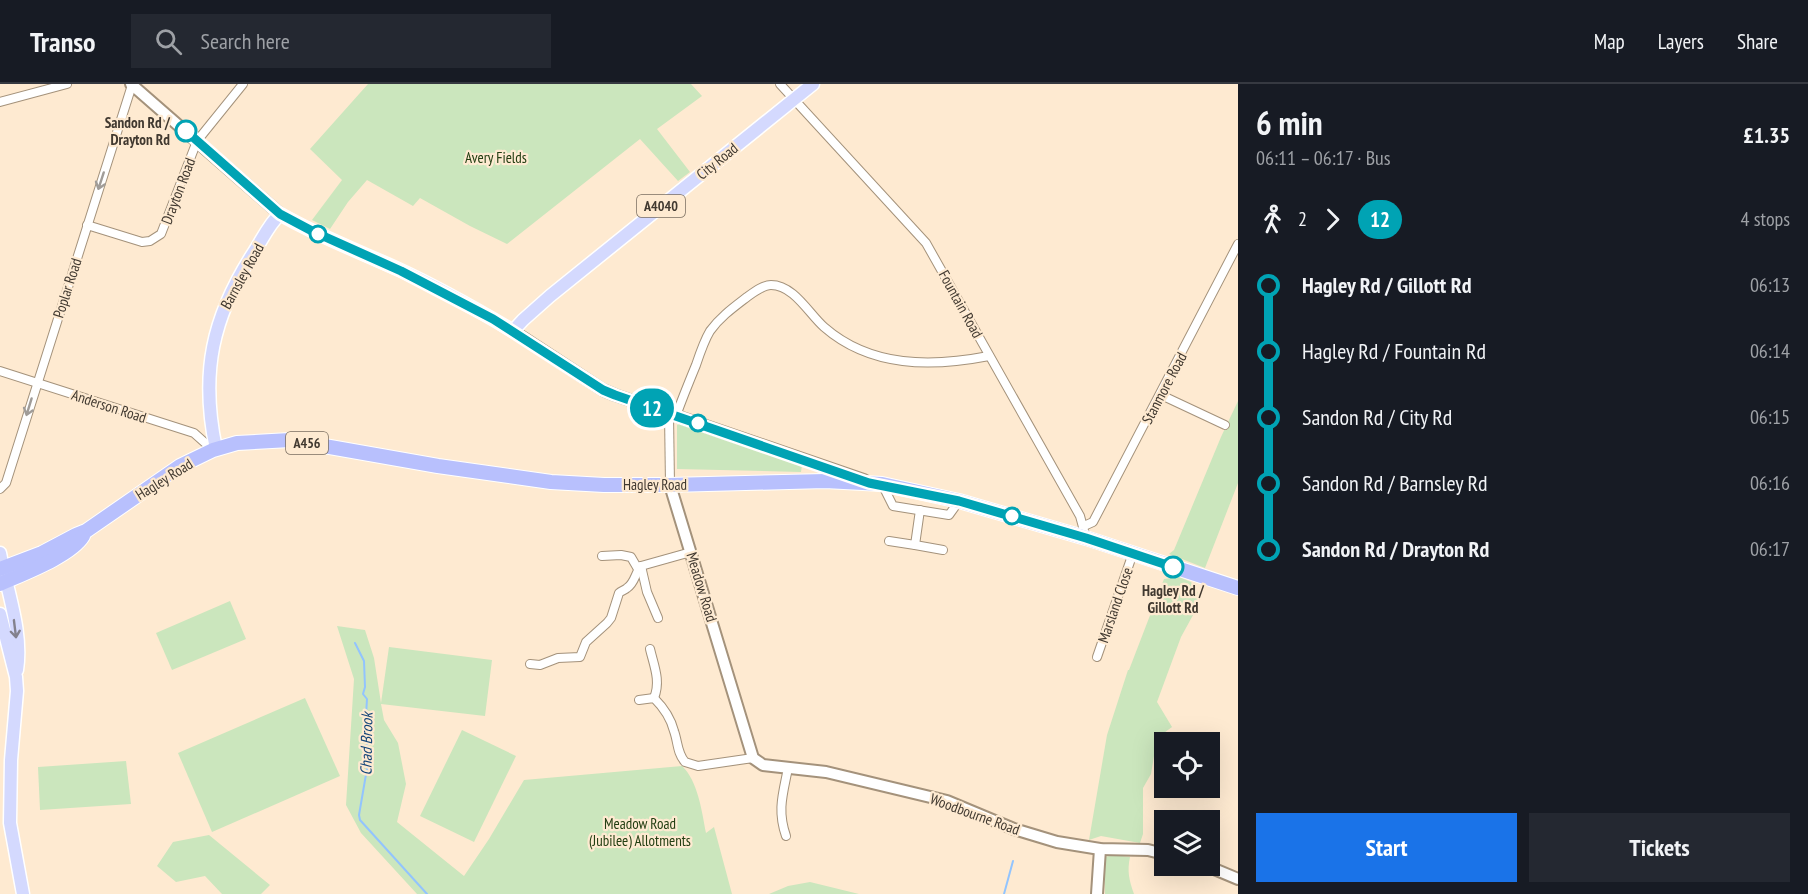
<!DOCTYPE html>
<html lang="en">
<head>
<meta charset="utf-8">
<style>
  body { margin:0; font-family:"PT Sans Narrow",sans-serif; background:#242831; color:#f1f3f6; height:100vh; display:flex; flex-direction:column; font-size:22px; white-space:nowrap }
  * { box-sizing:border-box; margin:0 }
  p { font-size:20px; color:#9ea1a6 }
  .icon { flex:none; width:33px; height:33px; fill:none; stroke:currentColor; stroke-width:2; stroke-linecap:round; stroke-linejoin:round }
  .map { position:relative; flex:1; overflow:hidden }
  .side { display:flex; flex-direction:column; background:#171b24; width:570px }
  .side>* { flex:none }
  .badge { padding:0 12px; border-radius:20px; font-size:21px; line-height:39px }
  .tools { position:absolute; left:1154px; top:648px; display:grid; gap:12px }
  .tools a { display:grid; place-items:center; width:66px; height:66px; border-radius:0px; background:#171b24; box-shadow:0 6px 24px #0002; font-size:30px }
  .map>.badge { position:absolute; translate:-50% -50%; box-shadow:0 0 0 3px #fff }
  .legs { display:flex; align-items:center; gap:9px; height:66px; padding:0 18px; font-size:20px }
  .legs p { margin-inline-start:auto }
  .summary { display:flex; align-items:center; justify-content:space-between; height:102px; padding:0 18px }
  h1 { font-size:33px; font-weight:700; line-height:45px }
  .primary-button { display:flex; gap:12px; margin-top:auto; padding:12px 18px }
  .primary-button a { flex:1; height:69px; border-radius:0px; background:#1a73e8; color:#fff; font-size:24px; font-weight:700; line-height:69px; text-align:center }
  .primary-button a+a { background:#242831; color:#f1f3f6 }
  ul { padding:0 18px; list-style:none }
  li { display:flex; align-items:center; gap:21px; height:66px; font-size:22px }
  li i { display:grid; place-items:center; width:9px; height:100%; margin:0 8px; background:currentColor }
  li i::after { content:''; width:15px; height:15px; margin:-8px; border:4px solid; border-radius:50%; background:#171b24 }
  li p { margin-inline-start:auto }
  li:first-child i { background:linear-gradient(#0000 50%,currentColor 0) }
  li:last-child i { background:linear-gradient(currentColor 50%,#0000 0) }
  header { display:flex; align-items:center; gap:36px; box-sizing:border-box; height:84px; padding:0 30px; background:#171b24; border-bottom:2px solid #363941 }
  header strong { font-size:28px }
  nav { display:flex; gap:33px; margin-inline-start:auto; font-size:21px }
  .search { width:420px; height:54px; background:#242831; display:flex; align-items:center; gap:15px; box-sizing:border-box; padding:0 21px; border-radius:0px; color:#9ea1a6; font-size:22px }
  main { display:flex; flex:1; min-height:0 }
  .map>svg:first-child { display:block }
  .green { fill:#cbe6bd }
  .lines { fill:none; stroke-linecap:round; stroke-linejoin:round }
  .stream { stroke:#92c4fe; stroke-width:2 }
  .street-casing { stroke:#a4927b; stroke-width:10 }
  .secondary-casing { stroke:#a4927b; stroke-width:14 }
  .primary-casing { stroke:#fff; stroke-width:15 }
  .highway-casing { stroke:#fff; stroke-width:16 }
  .street { stroke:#fff; stroke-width:8 }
  .secondary { stroke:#fff; stroke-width:10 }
  .primary { stroke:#d4d9fe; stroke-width:12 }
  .highway { stroke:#b8c0fd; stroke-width:14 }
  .oneway { stroke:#a09c98 }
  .oneway2 { stroke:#83818d }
  .line-1-casing { stroke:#fff; stroke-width:14 }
  .line-1 { stroke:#00a3b4; stroke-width:9 }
  .stop-1-dot { fill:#fff; stroke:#00a3b4; stroke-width:3 }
  .labels { text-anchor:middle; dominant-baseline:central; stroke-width:4.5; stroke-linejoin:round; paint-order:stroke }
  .shield { fill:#feead1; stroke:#7a6e60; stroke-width:1.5 }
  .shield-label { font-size:14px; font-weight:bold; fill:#413930 }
  .stop-label { font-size:15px; font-weight:bold; fill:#413930; stroke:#feead1; text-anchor:end }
  .park-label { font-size:15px; fill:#233e12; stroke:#feead1 }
  .street-label { font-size:15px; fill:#413930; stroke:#feead1 }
  .water-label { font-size:16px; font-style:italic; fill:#134579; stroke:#feead1 }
</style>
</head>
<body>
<header>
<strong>Transo</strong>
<div class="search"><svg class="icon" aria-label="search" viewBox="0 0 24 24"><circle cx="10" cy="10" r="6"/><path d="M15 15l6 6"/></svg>Search here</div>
<nav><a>Map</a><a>Layers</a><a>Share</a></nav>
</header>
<main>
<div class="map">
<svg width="1238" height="810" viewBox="0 0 1238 810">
  <rect width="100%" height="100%" fill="#feead1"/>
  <g class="green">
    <path d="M368 0H691L702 12 657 45 690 88 678 97 640 55 507 160 470 142 420 114 413 122 367 96 348 118 330 145 312 136 342 96 310 65Z"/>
    <path d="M1238 317V399L1205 484 1169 470 1174 466 1221 353Z"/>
    <path d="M681 339 802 381 801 388 677 385V341Z"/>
    <path d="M1179 493 1191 498 1198 509V522L1181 553 1157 618 1172 643 1157 654 1151 690 1143 704V750L1140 759 1101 752 1089 756 1107 651 1128 586H1129L1164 495Z"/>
    <path d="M230 517 246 555 172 586 156 549Z"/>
    <path d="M337 542 365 546 374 574 381 619 389 563 492 576 485 632 381 620 384 636 398 659 406 700 397 738 464 792 489 755 524 696 682 682C698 697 702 728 706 749L714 743 732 810H417L361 749 346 721 354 595Z"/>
    <path d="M305 614 340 692 212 748 178 669Z"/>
    <path d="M462 646 516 672 474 758 420 732Z"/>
    <path d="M126 677 131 720 40 726 38 683Z"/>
    <path d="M209 751 270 801 261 810H222L205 792 176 798 157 782 173 758Z"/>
    <path d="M1115 771 1130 773C1127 787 1129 796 1134 810H1105L1104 773Z"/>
    <path d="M810 798 859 810H769L788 802Z"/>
  </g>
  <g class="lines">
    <g class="stream">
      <path d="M355 559 364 577 365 603 363 610 367 615 365 648 369 673 359 731 360 736 427 810"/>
      <path d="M1004 810 1013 777"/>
    </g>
    <g class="street-casing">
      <g id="street">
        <path d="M780 0 926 159 1080 432 1086 454"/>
        <path d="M0 18 67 0"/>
        <path d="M87 141 142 158 150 157 161 150 197 57 243 0"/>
        <path d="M0 287 194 349 213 366"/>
        <path d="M1161 311 1225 341"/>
        <path d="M669 330 670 401"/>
        <path d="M676 332C682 315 689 298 696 281 700 269 704 257 710 247 720 233 734 223 747 213 754 208 763 201 771 201 794 201 809 230 824 243 871 284 932 283 989 272"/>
        <path d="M882 400 893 422 949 431 959 417"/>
        <path d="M0 405 6 399 132 1"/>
        <path d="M1084 442 1093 438 1238 160"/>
        <path d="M889 457 915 461 920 426"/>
        <path d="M915 461 943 466"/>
        <path d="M602 472 621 471 631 473 638 485"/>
        <path d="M641 482 647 508 658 534"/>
        <path d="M650 565C654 582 661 597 654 614"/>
        <path d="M1097 573 1133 469"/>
        <path d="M530 580 540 581 558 574 580 573 586 558 607 539 611 534 619 509C621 507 625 506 627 504 635 499 635 489 641 482L691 468"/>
        <path d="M639 616 654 614C663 623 671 635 674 647 678 658 677 669 685 678L698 682 753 674"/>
        <path d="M786 752C777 726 783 710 788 684"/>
      </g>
    </g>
    <g class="secondary-casing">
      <g id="secondary">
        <path d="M131 0 280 130"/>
        <path d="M513 247 603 306 615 311 864 396"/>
        <path d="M670 401 753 674 763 681 826 688 947 717 1014 745 1057 758 1100 765 1148 766 1164 770"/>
        <path d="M1207 782 1238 795"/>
        <path d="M1097 810 1100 765"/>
      </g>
    </g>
    <g class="primary-casing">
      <g id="primary">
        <path d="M216 365C200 289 212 233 254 168 262 156 269 140 280 130 318 152 358 167 398 185 437 203 476 225 513 247L523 236 550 212 813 0"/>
        <path d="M0 469C7 507 23 548 17 586"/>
        <path d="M0 530 16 593 17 607 11 676 10 739 23 810"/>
      </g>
    </g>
    <g class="highway-casing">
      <g id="highway">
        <path d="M0 485 42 469 76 451 86 447 180 382 213 366 237 359 290 356 438 382 551 398 604 401H670L825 397 882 400 959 417 1086 454 1238 504"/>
        <path d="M0 500C22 490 71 472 83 452"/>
      </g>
    </g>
    <use href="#street" class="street"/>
    <use href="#secondary" class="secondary"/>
    <use href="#primary" class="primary"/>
    <use href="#highway" class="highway"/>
  </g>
  <defs><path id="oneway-shaft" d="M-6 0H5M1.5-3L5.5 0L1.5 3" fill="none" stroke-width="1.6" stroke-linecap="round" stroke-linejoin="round" transform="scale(1.5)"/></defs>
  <g class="oneway">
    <use href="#oneway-shaft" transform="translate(101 97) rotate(108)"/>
    <use href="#oneway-shaft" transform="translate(29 323) rotate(107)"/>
  </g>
  <use class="oneway2" href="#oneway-shaft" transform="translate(15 545) rotate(83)"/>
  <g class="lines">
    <g class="line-1-casing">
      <path id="line-1" d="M186 47 280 130 312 147 401 187 493 235 603 306 615 311 869 399 959 417 1086 454 1173 483"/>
    </g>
    <use href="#line-1" class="line-1"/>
  </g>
  <g class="stop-1-dot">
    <circle cx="186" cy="47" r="10"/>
    <circle cx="318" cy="150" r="8"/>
    <circle cx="698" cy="339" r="8"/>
    <circle cx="1012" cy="432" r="8"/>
    <circle cx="1173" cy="483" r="10"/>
  </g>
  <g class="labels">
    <g class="shield">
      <rect x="637" y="111" width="48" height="22" rx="4.5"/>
      <rect x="286" y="348" width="42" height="22" rx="4.5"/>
    </g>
    <g class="shield-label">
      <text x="661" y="122">A4040</text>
      <text x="307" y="359">A456</text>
    </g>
    <g class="stop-label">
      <text x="170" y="38">Sandon Rd /<tspan x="170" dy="17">Drayton Rd</tspan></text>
      <text x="1173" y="506" text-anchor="middle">Hagley Rd /<tspan x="1173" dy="17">Gillott Rd</tspan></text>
    </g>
    <g class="park-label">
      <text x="496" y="73">Avery Fields</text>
      <text x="640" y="739">Meadow Road<tspan x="640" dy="17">(Jubilee) Allotments</tspan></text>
    </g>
    <g class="street-label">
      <text transform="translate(717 77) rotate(-39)">City Road</text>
      <text transform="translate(178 107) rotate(-69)">Drayton Road</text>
      <text transform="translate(242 192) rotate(-61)">Barnsley Road</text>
      <text transform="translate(67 204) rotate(-72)">Poplar Road</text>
      <text transform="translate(961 220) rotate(61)">Fountain Road</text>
      <text transform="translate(1164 304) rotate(-62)">Stanmore Road</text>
      <text transform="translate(109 322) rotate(18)">Anderson Road</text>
      <text transform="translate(164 395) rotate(-32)">Hagley Road</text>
      <text x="655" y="400">Hagley Road</text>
      <text transform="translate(702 503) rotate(73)">Meadow Road</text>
      <text transform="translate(1115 521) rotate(-71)">Marsland Close</text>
      <text transform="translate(975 730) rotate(20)">Woodbourne Road</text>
    </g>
    <g class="water-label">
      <text transform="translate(366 660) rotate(-89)">Chad Brook</text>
    </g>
  </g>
</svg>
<div class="tools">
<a><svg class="icon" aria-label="locate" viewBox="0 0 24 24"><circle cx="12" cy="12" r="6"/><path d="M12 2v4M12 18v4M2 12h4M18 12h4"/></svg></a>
<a><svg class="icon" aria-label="layers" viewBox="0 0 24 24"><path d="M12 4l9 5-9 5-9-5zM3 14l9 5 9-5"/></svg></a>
</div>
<b class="badge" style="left:652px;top:324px;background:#00a3b4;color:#fff">12</b>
</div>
<section class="side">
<div class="summary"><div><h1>6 min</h1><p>06:11 – 06:17 · Bus</p></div><b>£1.35</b></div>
<div class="legs"><svg class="icon" aria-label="walk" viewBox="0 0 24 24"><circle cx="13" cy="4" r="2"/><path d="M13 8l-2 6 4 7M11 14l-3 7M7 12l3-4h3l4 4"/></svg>2<svg class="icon" aria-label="forward" viewBox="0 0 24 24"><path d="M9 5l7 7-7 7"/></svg><b class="badge" style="background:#00a3b4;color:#fff">12</b><p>4 stops</p></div>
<ul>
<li><i style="color:#00a3b4"></i><b>Hagley Rd / Gillott Rd</b><p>06:13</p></li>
<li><i style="color:#00a3b4"></i><span>Hagley Rd / Fountain Rd</span><p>06:14</p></li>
<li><i style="color:#00a3b4"></i><span>Sandon Rd / City Rd</span><p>06:15</p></li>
<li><i style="color:#00a3b4"></i><span>Sandon Rd / Barnsley Rd</span><p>06:16</p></li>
<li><i style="color:#00a3b4"></i><b>Sandon Rd / Drayton Rd</b><p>06:17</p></li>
</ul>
<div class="primary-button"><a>Start</a><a>Tickets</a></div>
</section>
</main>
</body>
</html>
